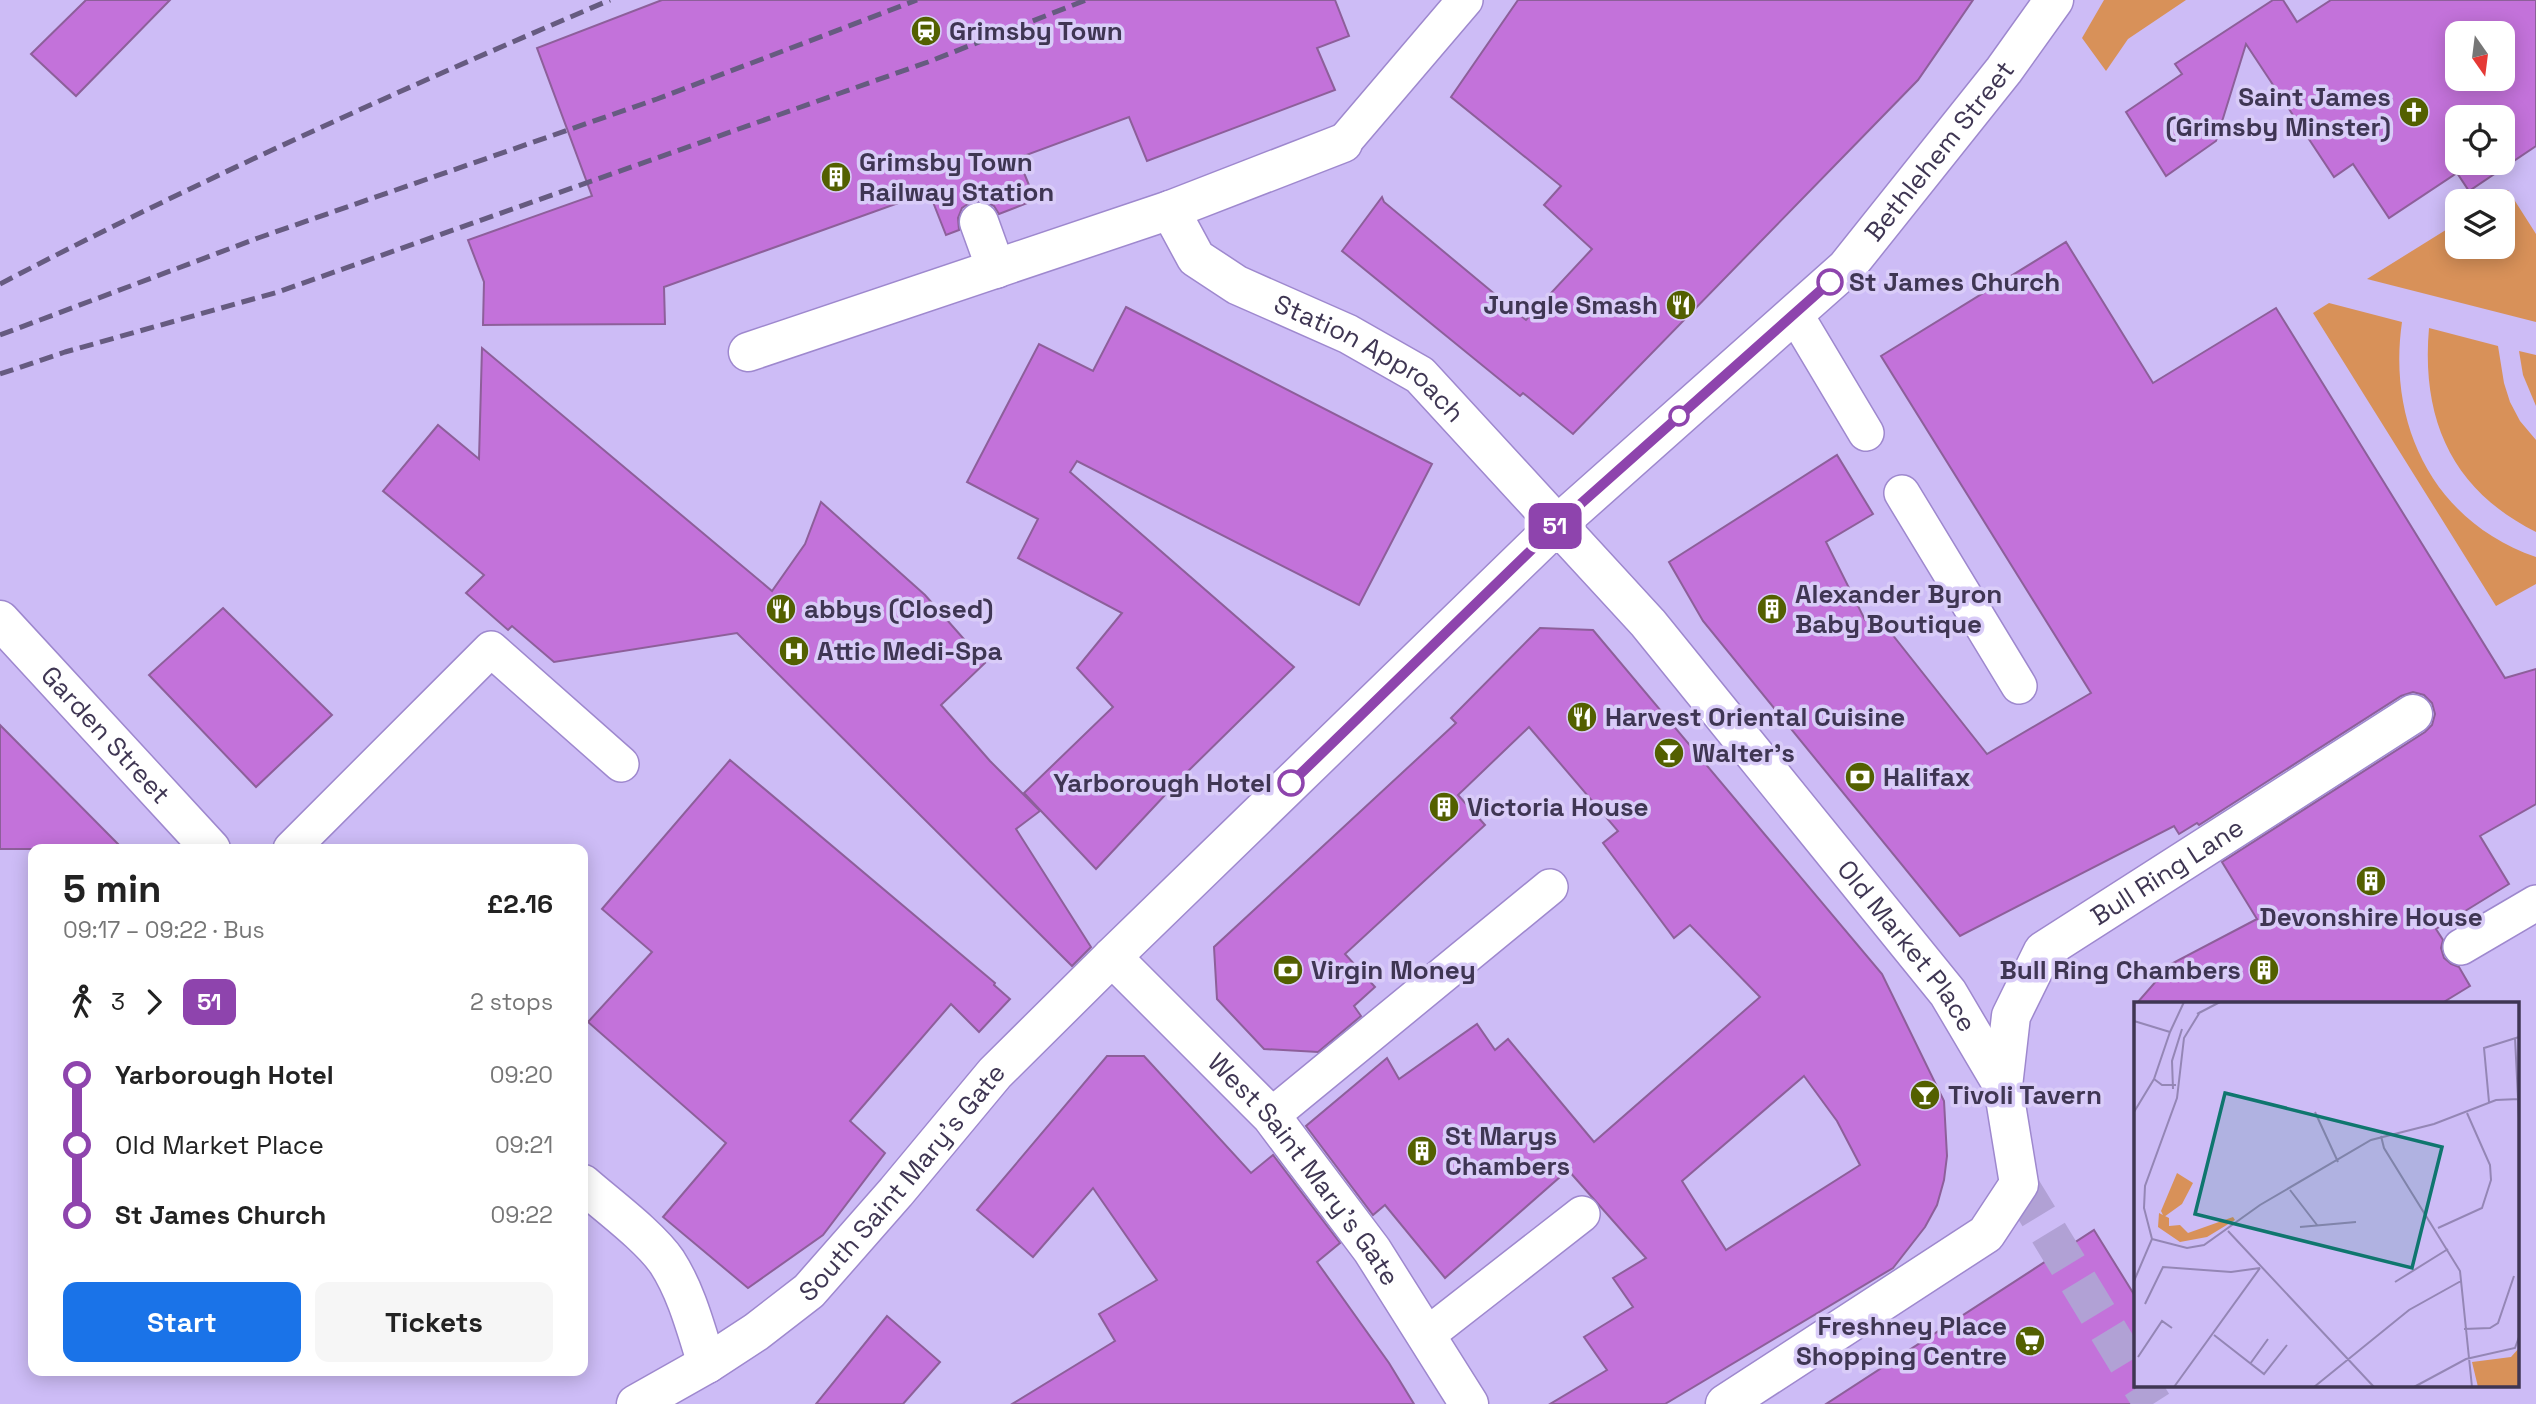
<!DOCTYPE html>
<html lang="en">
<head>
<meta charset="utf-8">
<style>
  body { margin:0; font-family:"Space Grotesk",sans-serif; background:#f6f6f6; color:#222; height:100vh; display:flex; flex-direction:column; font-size:26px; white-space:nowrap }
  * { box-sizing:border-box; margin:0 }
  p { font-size:23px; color:#767676 }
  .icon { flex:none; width:38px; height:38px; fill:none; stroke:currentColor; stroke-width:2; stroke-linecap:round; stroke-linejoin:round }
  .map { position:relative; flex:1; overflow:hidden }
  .details { position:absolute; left:28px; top:844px; width:560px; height:532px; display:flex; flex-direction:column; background:#fff; border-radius:14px; box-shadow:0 4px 18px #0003 }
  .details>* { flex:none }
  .badge { padding:0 14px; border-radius:10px; font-size:24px; line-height:46px }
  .needle { width:46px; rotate:166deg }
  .tools { position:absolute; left:2445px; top:21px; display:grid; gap:14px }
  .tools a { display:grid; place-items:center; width:70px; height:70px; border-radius:14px; background:#fff; box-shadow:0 4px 18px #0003; font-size:35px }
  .map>.badge { position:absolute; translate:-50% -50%; box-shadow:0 0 0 4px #fff }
  .legs { display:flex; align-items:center; gap:10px; height:77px; padding:0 35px; font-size:23px }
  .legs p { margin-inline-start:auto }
  .summary { display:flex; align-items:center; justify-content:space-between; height:119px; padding:0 35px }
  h1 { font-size:38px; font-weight:600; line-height:52px }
  .primary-button { display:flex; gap:14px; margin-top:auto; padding:14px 35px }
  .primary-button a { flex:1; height:80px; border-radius:14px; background:#1a73e8; color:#fff; font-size:28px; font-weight:600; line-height:80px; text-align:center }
  .primary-button a+a { background:#f6f6f6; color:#222 }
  ul { padding:0 35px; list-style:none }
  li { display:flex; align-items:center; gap:24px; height:70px; font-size:26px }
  li i { display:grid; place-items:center; width:10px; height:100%; margin:0 9px; background:currentColor }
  li i::after { content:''; width:18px; height:18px; margin:-9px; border:5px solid; border-radius:50%; background:#fff }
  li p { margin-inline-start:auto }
  li:first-child i { background:linear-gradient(#0000 50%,currentColor 0) }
  li:last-child i { background:linear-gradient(currentColor 50%,#0000 0) }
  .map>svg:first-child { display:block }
  .green { fill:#d89159 }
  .building { fill:#c372da; stroke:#8d5f9a; stroke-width:2; fill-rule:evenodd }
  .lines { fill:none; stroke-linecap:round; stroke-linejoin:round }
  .street-tunnel { stroke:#b1a1d5; stroke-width:38; stroke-dasharray:38 19; stroke-linecap:butt }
  .lane-casing { stroke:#9e88ce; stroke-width:38 }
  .street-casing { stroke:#9e88ce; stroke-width:41 }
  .secondary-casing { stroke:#9e88ce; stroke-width:41 }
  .lane { stroke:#fff; stroke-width:35 }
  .street { stroke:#fff; stroke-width:38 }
  .secondary { stroke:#fff; stroke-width:38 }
  .rail { stroke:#665b80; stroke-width:5; stroke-dasharray:14 7; stroke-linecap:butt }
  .line-1-casing { stroke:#fff; stroke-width:16 }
  .line-1 { stroke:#8e44ad; stroke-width:10 }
  .stop-1-dot { fill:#fff; stroke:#8e44ad; stroke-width:3.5 }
  .labels { text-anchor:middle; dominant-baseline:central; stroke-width:7; stroke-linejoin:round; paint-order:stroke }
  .poi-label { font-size:26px; font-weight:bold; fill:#3f3653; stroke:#d9ccf8; text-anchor:start }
  .street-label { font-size:26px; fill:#3f3653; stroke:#d9ccf8 }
  .stop-label { font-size:26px; font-weight:bold; fill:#3f3653; stroke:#d9ccf8; text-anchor:start }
  .inset-road { fill:none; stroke:#9486b5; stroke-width:2 }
  .view { fill:#0f766e; fill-opacity:0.15; stroke:#0f766e; stroke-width:3.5 }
  .inset-edge { fill:none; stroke:#3f3653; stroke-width:3.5 }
</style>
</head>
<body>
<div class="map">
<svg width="2536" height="1404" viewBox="0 0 2536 1404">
  <rect width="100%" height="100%" fill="#cdbcf6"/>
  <g class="green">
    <path d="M2104 0H2186L2128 39 2106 71 2082 38Z"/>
    <path d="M2508 190 2536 234V322L2367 279 2457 223V247H2502V201H2490Z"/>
    <path d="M2329 303 2402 322C2387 425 2434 522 2536 557V584L2496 606 2313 313Z"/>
    <path d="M2429 328 2498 346 2504 383 2510 402 2520 421 2536 440V532C2452 490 2421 419 2429 328Z"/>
    <path d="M2519 351 2536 355V406L2523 375Z"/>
  </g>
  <g class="building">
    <path d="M86 0H170L76 96 31 54Z"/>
    <path d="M662 0H1335L1349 36 1317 48 1335 90 1147 161 1129 117 1018 158 1035 200 999 214 994 206 984 201 971 202 962 208 958 218 959 230 946 235 929 192 664 287 665 324 483 325 484 282 468 240 592 196 537 48Z"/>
    <path d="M1518 0H1973L1918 80 1573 434 1523 393 1520 396 1342 251 1382 197 1384 202 1526 320 1592 249 1544 205 1561 186 1451 97Z"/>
    <path d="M2273 0H2283L2297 22 2331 0H2536V146L2469 191 2457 173 2389 218 2353 164 2334 177 2246 44 2216 141 2166 176 2126 112 2182 74 2175 64ZM2457 33H2502V79H2457ZM2457 117H2502V163H2457Z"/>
    <path d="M2066 242 2153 383 2276 308 2505 678 2536 669V804L2480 836 2509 884 2436 929 2443 940 2441 948 2444 958 2451 964 2459 967 2470 986 2442 1003H2137L2171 964 2257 919 2222 862 2425 732 2432 725 2435 714 2432 703 2424 695 2413 692 2401 696 2199 825 2197 823 2179 834 2174 826 1960 936 1703 621 1669 562 1837 455 1873 514 1826 542 1865 620 1876 614 1987 754 2091 693 1881 356Z"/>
    <path d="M1126 307 1432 464 1359 605 1077 461 1070 472 1294 667 1180 779 1096 869 1024 793 1113 707 1077 668 1122 613 1018 558 1038 519 967 482 1039 344 1093 371Z"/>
    <path d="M482 348 772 591 805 544 821 502 925 595 985 663 941 705 990 761 1040 811 1016 829 1091 947 1072 966 737 633 554 662 512 626 508 630 466 593 484 575 383 491 438 425 479 459Z"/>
    <path d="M223 608 332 715 256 787 149 675Z"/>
    <path d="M1540 628 1593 630 1882 974 1944 1101 1947 1156 1944 1180 1937 1205 1925 1227 1893 1268 1665 1404H1550L1607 1370 1584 1337 1633 1307 1613 1278 1646 1258 1568 1170 1445 1278 1385 1205 1373 1215 1306 1126 1387 1058 1399 1079 1477 1024 1495 1050 1508 1039 1594 1142 1760 997 1690 925 1674 938 1603 843 1618 831 1529 727 1458 795 1485 825 1345 954 1375 987 1354 1006 1361 1016 1318 1052 1264 1049 1217 999 1214 947 1456 723 1451 718ZM1804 1076 1837 1121 1860 1165 1726 1250 1682 1181Z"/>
    <path d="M0 725 123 849H0Z"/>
    <path d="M730 760 995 983 994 985 1010 999 979 1032 951 1004 850 1121 885 1153 823 1235 748 1288 663 1217 726 1143 588 1022 652 952 602 909Z"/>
    <path d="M1107 1056H1144L1251 1173 1273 1155 1340 1243 1317 1262 1389 1363 1414 1404H1012L1115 1341 1099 1314 1157 1280 1093 1188 1033 1257 977 1210Z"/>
    <path d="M2094 1230 2135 1296V1404H1826Z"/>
    <path d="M887 1316 940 1362 903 1404H816Z"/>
  </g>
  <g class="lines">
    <g class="street-tunnel">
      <path d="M2019 1184 2135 1375"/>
      <path d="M2141 1385 2153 1404"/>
    </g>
    <g class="lane-casing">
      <g id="lane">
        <path d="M1343 143 1465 0"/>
        <path d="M1795 314 1866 433"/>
        <path d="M1902 493 2019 686"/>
        <path d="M291 849 491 649 621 764"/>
        <path d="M2461 947 2536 903"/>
        <path d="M1271 1116 1550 887"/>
        <path d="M1427 1335 1582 1214"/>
      </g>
    </g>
    <g class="street-casing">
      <g id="street">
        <path id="s1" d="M1170 210 1196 258 1237 285 1348 334 1420 375 1648 623 1948 993 2003 1086"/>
        <path d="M979 222 996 269"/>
        <path d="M748 352 1170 210 1343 143"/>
        <path id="s2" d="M0 620 211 849"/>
        <path id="s3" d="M1112 957 1271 1116 1372 1250 1469 1404"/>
        <path d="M583 1184C608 1206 649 1236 667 1262 687 1293 696 1330 707 1364"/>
        <path id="s4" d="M1725 1404 1986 1234 2019 1184 2003 1086 2011 1016 2043 951 2413 714"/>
      </g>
    </g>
    <g class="secondary-casing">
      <g id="secondary">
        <path id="s5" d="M636 1404 707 1364 756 1332 809 1291 896 1192 995 1073 1112 957 1558 524 1846 268 2004 70 2054 0"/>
      </g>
    </g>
    <use href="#lane" class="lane"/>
    <use href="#street" class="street"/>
    <use href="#secondary" class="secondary"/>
    <g class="rail">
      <path d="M0 284C199 180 404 88 610 0"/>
      <path d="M0 335 258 238 657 99 917 0"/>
      <path d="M0 374 65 352 278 292 928 62 1086 0"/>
    </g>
  </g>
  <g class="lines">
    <g class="line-1-casing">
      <path id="line-1" d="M1291 783 1558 524 1830 282"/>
    </g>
    <use href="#line-1" class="line-1"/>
  </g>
  <defs>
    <g id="station-disc" transform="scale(1.575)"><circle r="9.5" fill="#536000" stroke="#d9ccf8"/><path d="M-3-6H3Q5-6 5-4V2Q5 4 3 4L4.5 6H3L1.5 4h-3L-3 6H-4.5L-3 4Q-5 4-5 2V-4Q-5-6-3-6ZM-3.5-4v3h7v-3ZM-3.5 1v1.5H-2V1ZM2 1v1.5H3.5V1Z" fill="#fff"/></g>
    <g id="church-disc" transform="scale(1.575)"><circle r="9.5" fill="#536000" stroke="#d9ccf8"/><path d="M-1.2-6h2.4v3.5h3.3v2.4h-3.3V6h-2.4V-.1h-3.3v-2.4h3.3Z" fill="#fff"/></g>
    <g id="building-disc" transform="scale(1.575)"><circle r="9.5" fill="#536000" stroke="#d9ccf8"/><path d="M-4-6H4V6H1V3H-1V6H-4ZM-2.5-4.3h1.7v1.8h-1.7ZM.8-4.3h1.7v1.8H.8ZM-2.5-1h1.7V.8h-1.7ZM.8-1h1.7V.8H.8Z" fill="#fff"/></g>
    <g id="restaurant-disc" transform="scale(1.575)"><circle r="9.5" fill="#536000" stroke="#d9ccf8"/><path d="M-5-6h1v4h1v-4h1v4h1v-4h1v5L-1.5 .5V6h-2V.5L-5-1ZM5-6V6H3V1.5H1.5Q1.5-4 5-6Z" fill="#fff"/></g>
    <g id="hospital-disc" transform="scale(1.575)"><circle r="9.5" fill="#536000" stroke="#d9ccf8"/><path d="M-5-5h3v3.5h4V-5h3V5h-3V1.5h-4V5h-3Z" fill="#fff"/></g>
    <g id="bar-disc" transform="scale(1.575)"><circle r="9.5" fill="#536000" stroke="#d9ccf8"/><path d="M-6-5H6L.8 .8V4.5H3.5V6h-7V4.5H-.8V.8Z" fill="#fff"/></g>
    <g id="bank-disc" transform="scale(1.575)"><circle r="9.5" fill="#536000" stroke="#d9ccf8"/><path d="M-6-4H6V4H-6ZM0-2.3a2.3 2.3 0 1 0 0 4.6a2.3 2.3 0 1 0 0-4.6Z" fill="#fff"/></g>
    <g id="supermarket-disc" transform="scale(1.575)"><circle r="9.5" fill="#536000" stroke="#d9ccf8"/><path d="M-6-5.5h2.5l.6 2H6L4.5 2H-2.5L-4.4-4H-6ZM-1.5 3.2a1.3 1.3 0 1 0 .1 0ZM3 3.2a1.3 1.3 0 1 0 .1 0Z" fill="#fff"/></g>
  </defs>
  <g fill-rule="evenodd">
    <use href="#station-disc" x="926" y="31"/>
    <use href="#church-disc" x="2414" y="112"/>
    <use href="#building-disc" x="836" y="177"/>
    <use href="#restaurant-disc" x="1681" y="305"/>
    <use href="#restaurant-disc" x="781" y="609"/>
    <use href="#building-disc" x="1772" y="609"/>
    <use href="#hospital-disc" x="794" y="651"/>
    <use href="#restaurant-disc" x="1582" y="717"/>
    <use href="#bar-disc" x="1669" y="753"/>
    <use href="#bank-disc" x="1860" y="777"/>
    <use href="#building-disc" x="1444" y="807"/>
    <use href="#building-disc" x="2371" y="881"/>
    <use href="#bank-disc" x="1288" y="970"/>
    <use href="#building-disc" x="2264" y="970"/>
    <use href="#bar-disc" x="1925" y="1095"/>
    <use href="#building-disc" x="1422" y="1151"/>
    <use href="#supermarket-disc" x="2030" y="1341"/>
  </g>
  <g class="stop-1-dot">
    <circle cx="1830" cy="282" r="12"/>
    <circle cx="1679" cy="416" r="9"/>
    <circle cx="1291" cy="783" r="12"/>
  </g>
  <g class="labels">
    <g class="poi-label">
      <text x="949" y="31">Grimsby Town</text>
      <text x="2391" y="97" text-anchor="end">Saint James<tspan x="2391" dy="30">(Grimsby Minster)</tspan></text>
      <text x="859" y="162">Grimsby Town<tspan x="859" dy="30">Railway Station</tspan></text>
      <text x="1658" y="305" text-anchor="end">Jungle Smash</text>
      <text x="1795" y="594">Alexander Byron<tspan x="1795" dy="30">Baby Boutique</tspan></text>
      <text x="804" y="609">abbys (Closed)</text>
      <text x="817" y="651">Attic Medi-Spa</text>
      <text x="1605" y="717">Harvest Oriental Cuisine</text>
      <text x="1692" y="753">Walter's</text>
      <text x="1883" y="777">Halifax</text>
      <text x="1467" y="807">Victoria House</text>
      <text x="2371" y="917" text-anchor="middle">Devonshire House</text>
      <text x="1311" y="970">Virgin Money</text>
      <text x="2241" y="970" text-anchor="end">Bull Ring Chambers</text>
      <text x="1948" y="1095">Tivoli Tavern</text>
      <text x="1445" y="1136">St Marys<tspan x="1445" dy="30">Chambers</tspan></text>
      <text x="2007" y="1326" text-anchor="end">Freshney Place<tspan x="2007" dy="30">Shopping Centre</tspan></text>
    </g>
    <g class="street-label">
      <text stroke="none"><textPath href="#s5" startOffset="1815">Bethlehem Street</textPath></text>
      <text stroke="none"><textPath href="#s1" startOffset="256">Station Approach</textPath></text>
      <text stroke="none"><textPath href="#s2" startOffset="156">Garden Street</textPath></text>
      <text stroke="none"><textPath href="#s4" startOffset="761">Bull Ring Lane</textPath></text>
      <text stroke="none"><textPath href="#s1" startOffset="1059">Old Market Place</textPath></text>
      <text stroke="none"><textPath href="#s3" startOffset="287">West Saint Mary's Gate</textPath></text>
      <text stroke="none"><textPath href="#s5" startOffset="350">South Saint Mary's Gate</textPath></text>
    </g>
    <g class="stop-label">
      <text x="1849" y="282">St James Church</text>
      <text x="1272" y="783" text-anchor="end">Yarborough Hotel</text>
    </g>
  </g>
  <g transform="translate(2134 1002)">
    <rect width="385" height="385" fill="#cdbcf6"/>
    <path d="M43 171 59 181 48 202 30 215 27 209ZM25 211 35 216V224L46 223 54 231 99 215 101 218 73 235 46 240 24 225ZM385 346V385H344L338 360 377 355Z" fill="#d89159"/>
    <path class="inset-road" d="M63 12 86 0M0 19 36 30M36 30 50 0M381 36 385 116M20 77 28 83H42M39 87 38 59 48 27M355 100 350 46 385 35M0 110 20 77 36 30M181 110 204 160M247 134 250 146 326 269 338 385M156 188 183 223M166 225 222 220M304 226 348 206 357 178 356 163 333 111M94 229 240 385M18 237 53 246 70 243 126 203 237 138 300 122 362 98 385 97M0 279 18 237 10 206 11 184 43 96 50 36 66 10M261 280 314 247M11 302 29 265 97 270 126 266M330 327 356 326 364 321 380 274M80 333 130 372 153 343M4 355 28 319 38 326M116 362 134 337M40 385 126 266M180 385 275 308 327 279M280 385 332 357 381 346 385 335"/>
    <path class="view" d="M91 91 308 145 278 266 61 212Z"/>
    <rect width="385" height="385" class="inset-edge"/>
  </g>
</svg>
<div class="tools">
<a><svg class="needle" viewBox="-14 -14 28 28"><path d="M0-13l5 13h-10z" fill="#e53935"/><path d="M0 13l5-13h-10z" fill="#767676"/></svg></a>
<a><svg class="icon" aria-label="locate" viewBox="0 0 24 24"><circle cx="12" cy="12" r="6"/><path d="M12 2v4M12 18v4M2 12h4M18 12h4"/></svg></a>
<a><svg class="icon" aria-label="layers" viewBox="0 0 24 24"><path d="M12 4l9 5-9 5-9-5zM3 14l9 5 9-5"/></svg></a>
</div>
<b class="badge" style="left:1555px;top:526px;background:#8e44ad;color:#fff">51</b>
<section class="details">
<div class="summary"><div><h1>5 min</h1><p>09:17 – 09:22 · Bus</p></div><b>£2.16</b></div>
<div class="legs"><svg class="icon" aria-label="walk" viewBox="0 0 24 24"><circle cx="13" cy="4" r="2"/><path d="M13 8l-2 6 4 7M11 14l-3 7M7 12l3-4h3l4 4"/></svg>3<svg class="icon" aria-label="forward" viewBox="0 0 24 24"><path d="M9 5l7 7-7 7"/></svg><b class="badge" style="background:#8e44ad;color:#fff">51</b><p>2 stops</p></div>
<ul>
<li><i style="color:#8e44ad"></i><b>Yarborough Hotel</b><p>09:20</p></li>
<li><i style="color:#8e44ad"></i><span>Old Market Place</span><p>09:21</p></li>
<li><i style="color:#8e44ad"></i><b>St James Church</b><p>09:22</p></li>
</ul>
<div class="primary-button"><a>Start</a><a>Tickets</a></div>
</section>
</div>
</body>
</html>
